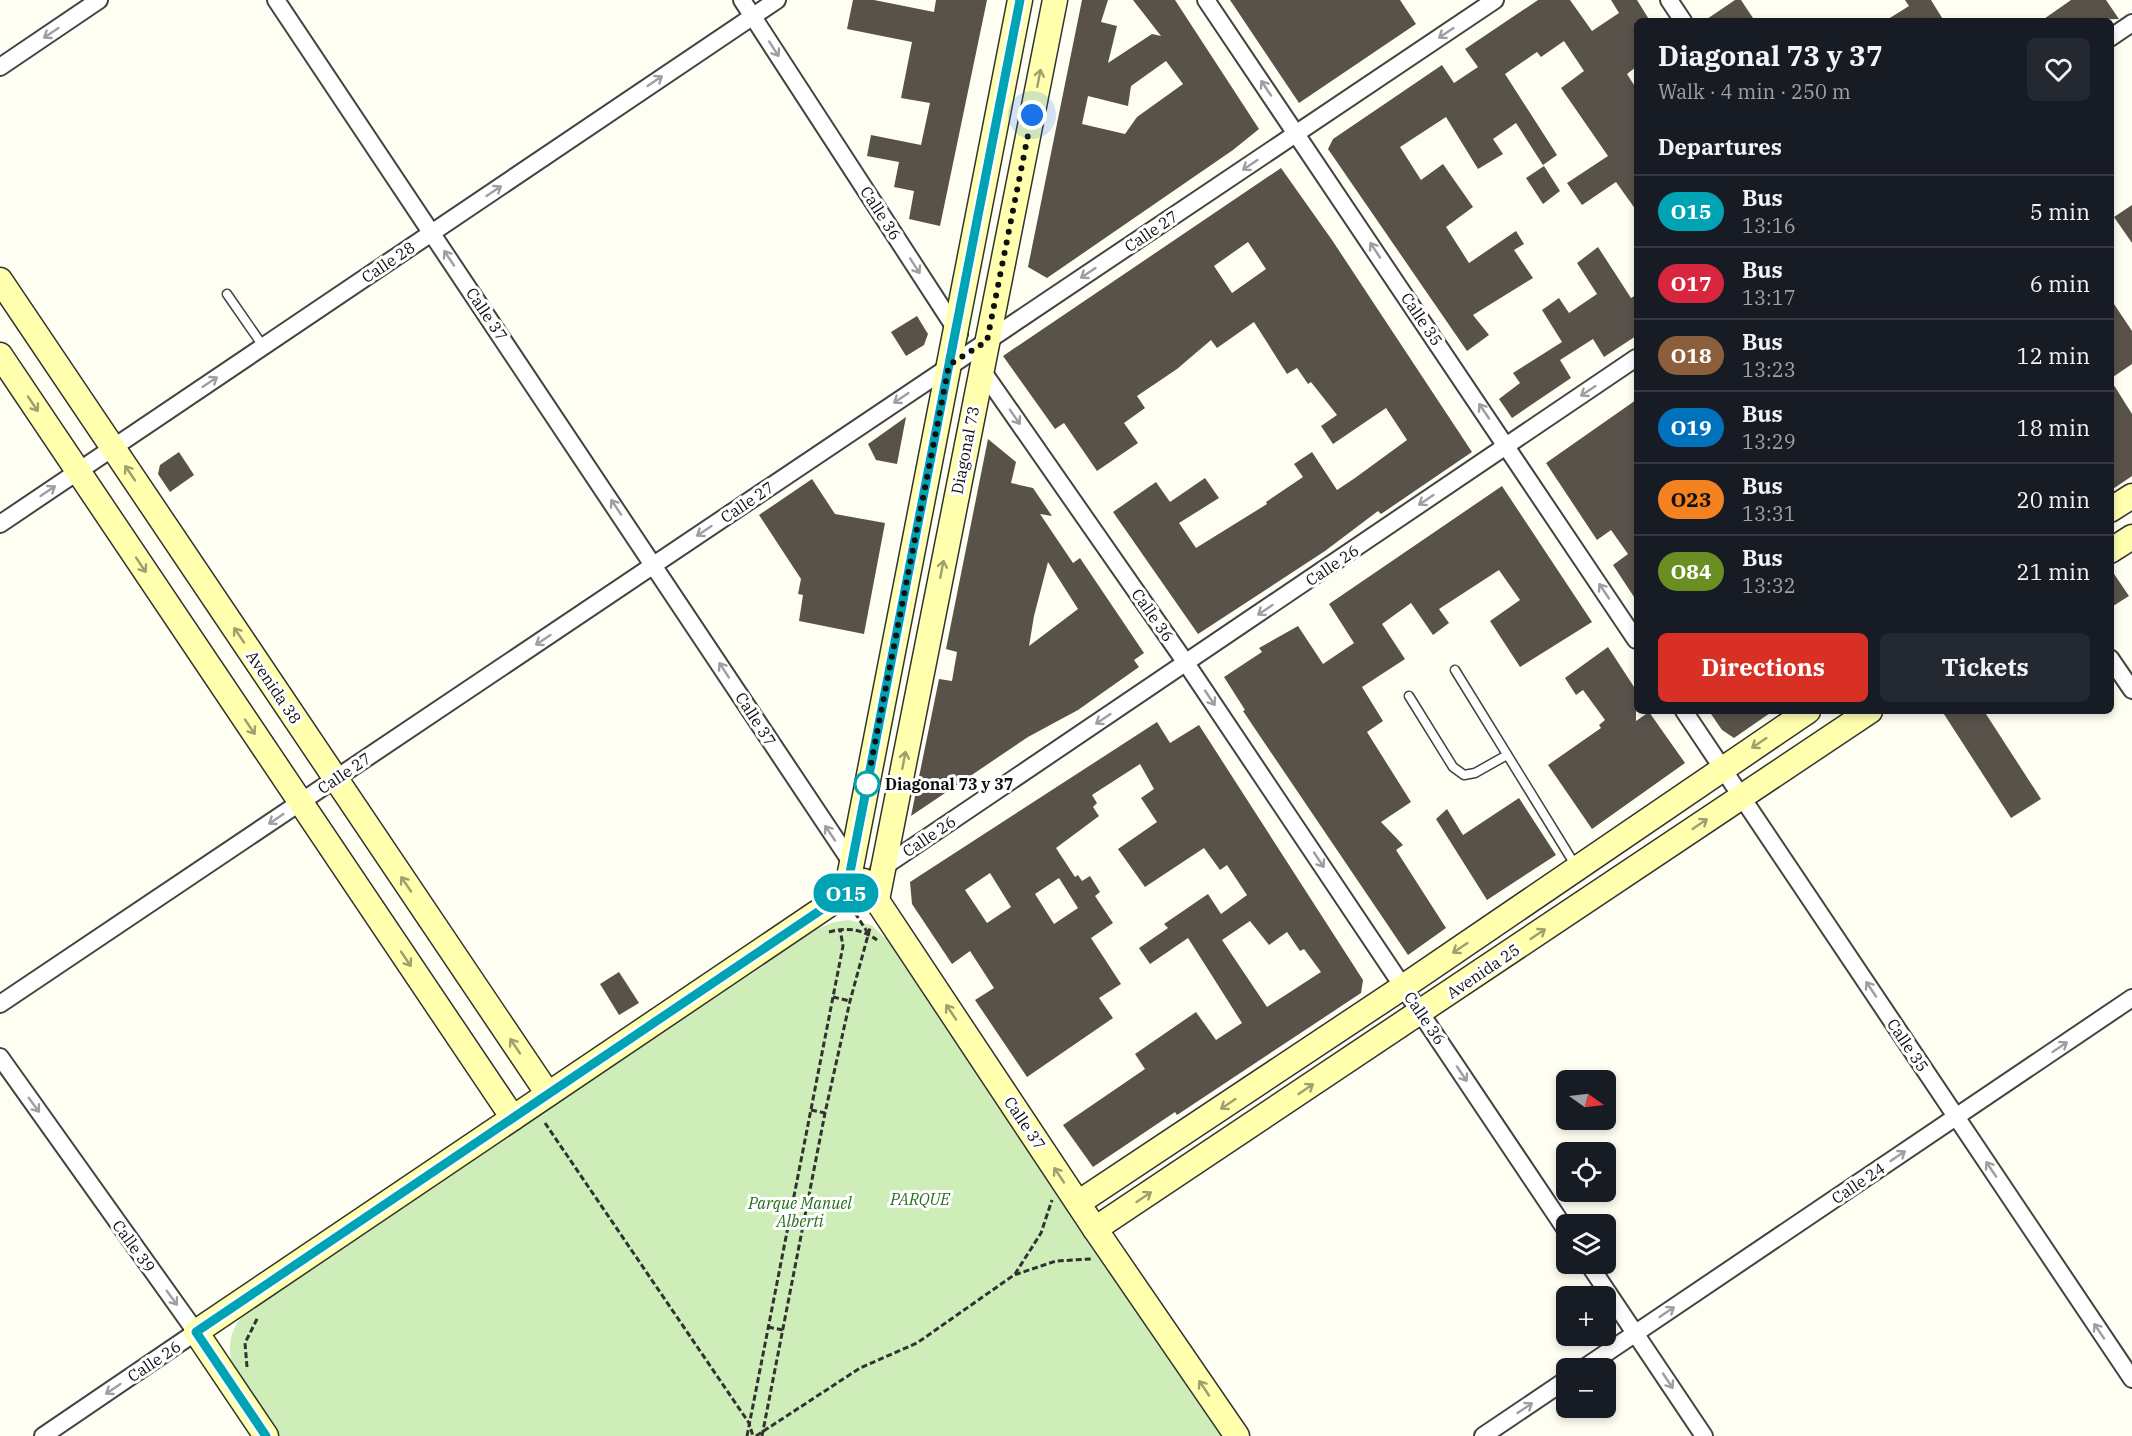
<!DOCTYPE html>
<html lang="en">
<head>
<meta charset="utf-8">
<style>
  body { margin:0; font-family:"IBM Plex Serif",serif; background:#242831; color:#f1f3f6; height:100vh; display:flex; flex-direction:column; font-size:22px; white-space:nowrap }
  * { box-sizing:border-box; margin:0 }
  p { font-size:20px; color:#9ea1a6 }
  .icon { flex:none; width:33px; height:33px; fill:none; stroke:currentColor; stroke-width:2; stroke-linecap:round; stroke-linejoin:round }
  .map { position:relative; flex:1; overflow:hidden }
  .panel { position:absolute; left:1634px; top:18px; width:480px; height:696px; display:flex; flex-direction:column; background:#171b24; border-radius:9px; box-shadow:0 3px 9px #0003 }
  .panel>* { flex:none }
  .badge { padding:0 12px; border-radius:20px; font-size:21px; line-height:39px }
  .needle { width:39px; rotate:104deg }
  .buttons { position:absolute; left:1556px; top:1070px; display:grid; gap:12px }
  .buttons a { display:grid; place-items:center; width:60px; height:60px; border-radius:9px; background:#171b24; box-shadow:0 3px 9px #0003; font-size:30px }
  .you { position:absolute; width:30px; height:30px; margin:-15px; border:4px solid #fff; border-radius:50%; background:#1a73e8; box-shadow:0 0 0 9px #1a73e833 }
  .map>.badge { position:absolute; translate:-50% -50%; box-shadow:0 0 0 3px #fff }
  h2 { padding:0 24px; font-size:22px; line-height:54px }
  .round { display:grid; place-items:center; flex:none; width:63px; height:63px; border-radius:9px; background:#242831 }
  .summary { display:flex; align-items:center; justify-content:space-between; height:102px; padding:0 24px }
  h1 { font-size:28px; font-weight:700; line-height:45px }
  .cta { display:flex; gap:12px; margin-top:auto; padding:12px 24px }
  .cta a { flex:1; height:69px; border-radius:9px; background:#d93025; color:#fff; font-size:24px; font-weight:700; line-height:69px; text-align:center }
  .cta a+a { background:#242831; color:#f1f3f6 }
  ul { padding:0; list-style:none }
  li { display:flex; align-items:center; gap:18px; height:72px; padding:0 24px; border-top:2px solid #363941 }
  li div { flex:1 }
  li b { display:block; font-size:22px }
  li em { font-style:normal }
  li .badge { min-width:66px; font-weight:700; text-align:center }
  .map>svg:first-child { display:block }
  .green { fill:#ceedb9 }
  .building { fill:#59524b; fill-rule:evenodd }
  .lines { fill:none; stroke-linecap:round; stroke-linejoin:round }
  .lane-casing { stroke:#434343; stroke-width:11 }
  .street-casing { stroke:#434343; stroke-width:20 }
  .secondary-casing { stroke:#323232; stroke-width:27 }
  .path { stroke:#323232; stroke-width:3; stroke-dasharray:6 3; stroke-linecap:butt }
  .lane { stroke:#fff; stroke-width:8 }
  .street { stroke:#fff; stroke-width:16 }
  .secondary { stroke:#ffffae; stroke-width:24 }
  .oneway { stroke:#9f9f9f }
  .oneway2 { stroke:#9f9f6f }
  .line-casing { stroke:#fff; stroke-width:14 }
  .line { stroke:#00a3b4; stroke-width:9 }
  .walk { stroke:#101010; stroke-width:6; stroke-dasharray:0 10.8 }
  .stop-dot { fill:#fff; stroke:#00a3b4; stroke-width:3 }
  .labels { text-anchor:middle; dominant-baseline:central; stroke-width:6; stroke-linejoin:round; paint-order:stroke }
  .street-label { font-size:16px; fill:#101010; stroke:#fff }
  .stop-label { font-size:16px; font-weight:bold; fill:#101010; stroke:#fff; text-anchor:start }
  .park-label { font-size:16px; font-style:italic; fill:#236d1b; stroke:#fff }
</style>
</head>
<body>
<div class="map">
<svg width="2132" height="1436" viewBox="0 0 2132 1436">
  <rect width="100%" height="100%" fill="#fffef3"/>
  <path class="green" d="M848 920 871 925 893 945 1076 1223 1222 1436H278L233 1368C226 1344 231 1328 247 1310L812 931 834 922Z"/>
  <g class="building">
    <path d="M853 0H874L934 12 936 0H987L940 226 909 219 914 191 894 187 899 162 867 156 871 135 921 145 930 103 901 98 912 42 847 29Z"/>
    <path d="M1082 0H1108L1101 22 1117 26 1108 63 1152 34 1161 36 1133 0H1175L1259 129 1233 150 1047 278 1028 267ZM1166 61 1183 84 1137 117 1125 134 1082 124 1088 96 1128 106 1131 86Z"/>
    <path d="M1230 0H1400L1416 24 1299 103Z"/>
    <path d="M1538 0H1570L1592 31 1619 13 1611 0H1637L1650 21H1636V67L1627 74 1636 88V210L1616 182 1582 205 1567 183 1608 156 1561 88 1584 71 1564 41 1541 57 1537 52 1505 74 1557 155 1543 165 1516 123 1493 139 1503 154 1478 169 1446 117 1400 147 1421 180 1443 164 1473 207 1446 227 1469 263 1516 231 1524 244 1514 250 1533 278 1473 315 1489 335 1467 351 1328 149 1333 139 1442 65 1454 83 1478 67 1465 49Z"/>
    <path d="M1735 0H1741L1755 21H1704Z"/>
    <path d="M1905 0H1931L1944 21H1885L1909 6Z"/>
    <path d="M2071 0H2106L2119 19 2041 21Z"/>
    <path d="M1544 166 1560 191 1543 204 1526 178Z"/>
    <path d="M1281 168 1332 240 1472 452 1381 514 1378 511 1325 551 1198 634 1113 512 1156 482 1170 502 1205 478 1219 498 1179 523 1196 548 1267 504 1266 502 1303 477 1294 464 1312 452 1337 490 1355 478 1407 440 1386 408 1333 444 1321 426 1337 415 1311 382 1308 384 1297 368 1287 374 1254 322 1217 348 1211 340 1177 369 1137 396 1145 408 1124 423 1138 443 1097 471 1064 423 1055 429 1003 356ZM1248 242 1266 269 1232 293 1214 266Z"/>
    <path d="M2132 205V243L2114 217Z"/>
    <path d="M1598 247 1631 298 1636 295V336L1604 357 1593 339 1560 360 1571 378 1512 418 1499 399 1520 383 1513 373 1562 342 1542 310 1559 298 1569 313 1597 294 1577 263Z"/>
    <path d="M2110 298 2132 331V364L2110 379Z"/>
    <path d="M917 316 928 334 924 345 906 356 891 332Z"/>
    <path d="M2110 379 2132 414V476L2110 491Z"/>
    <path d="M1636 400V600L1613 565 1628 554 1611 530 1597 540 1546 463Z"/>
    <path d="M906 417 897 464 876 460 868 444Z"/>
    <path d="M988 439 1016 462 1011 483 1033 488 1052 516 1040 514 1073 563 1080 558 1144 653 1134 660 1139 667 1078 710 1028 737 911 816 939 679 952 681 957 652 946 649ZM1048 562 1078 609 1029 646 1034 616Z"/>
    <path d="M179 452 194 475 170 492 158 474 160 465Z"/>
    <path d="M812 479 835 514 885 523 864 634 799 621 803 595 798 594 801 579 759 515Z"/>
    <path d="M1502 486 1592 622 1520 667 1490 621 1520 600 1499 570 1439 609 1449 623 1433 635 1411 603 1382 624 1405 659 1362 687 1383 721 1367 732 1411 802 1381 822 1403 845 1396 850 1446 928 1408 955 1243 711 1245 710 1224 677 1262 652 1259 648 1298 626 1323 664 1354 643 1329 604Z"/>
    <path d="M2110 568 2129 596 2110 608Z"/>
    <path d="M1608 647 1636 690V721L1649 712 1685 763 1592 829 1548 765 1601 728 1599 725 1605 720 1583 690 1576 695 1565 678Z"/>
    <path d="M1709 711H1773L1734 738 1722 730Z"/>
    <path d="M1942 711H1984L2041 799 2011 818Z"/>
    <path d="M1157 722 1170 743 1199 725 1363 980 1361 993 1177 1115 1175 1112 1093 1167 1063 1125 1145 1069 1135 1054 1196 1012 1216 1040 1242 1023 1188 938 1150 964 1139 948 1168 928 1164 924 1208 894 1221 914 1247 895 1227 865 1220 870 1204 848 1145 887 1118 849 1157 822 1141 798 1154 789 1140 764 1092 795 1097 803 1093 807 1099 816 1056 848 1075 877 1078 875 1082 881 1090 876 1100 892 1095 896 1113 923 1091 938 1121 984 1099 998 1113 1018 1027 1077 975 1000 994 988 970 951 952 964 912 904 910 882ZM990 873 1011 907 987 923 965 890ZM1059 878 1078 908 1054 924 1035 894ZM1250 921 1269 945 1287 932 1300 951 1304 949 1321 972 1267 1007 1222 940Z"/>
    <path d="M1519 798 1556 855 1487 900 1436 819 1447 809 1463 835Z"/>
    <path d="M619 972 639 1003 619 1015 600 984Z"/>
  </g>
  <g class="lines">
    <g class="lane-casing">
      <g id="lane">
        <path d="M227 294 263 346"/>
        <path d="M1455 670 1577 868"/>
        <path d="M1409 696 1453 767 1464 775 1475 773 1507 755"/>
      </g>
    </g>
    <g class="street-casing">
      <g id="street">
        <path d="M276 0 855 868"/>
        <path d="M742 0 959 334"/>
        <path d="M1206 0 1636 640"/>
        <path d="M1669 0 1683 21"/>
        <path d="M2110 38 2132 23"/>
        <path d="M0 67 99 0"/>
        <path d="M979 366 1186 663 1566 1230"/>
        <path d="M0 524 777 0"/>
        <path d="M2110 658 2132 690"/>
        <path d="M1684 711 2132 1379"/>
        <path d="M879 870 1636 358"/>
        <path d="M0 1004 1495 0"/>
        <path d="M0 1057 196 1332 43 1436"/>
        <path d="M1588 1263 1704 1436"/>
        <path d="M1584 1368 2132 998"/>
        <path d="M1483 1436 1566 1380"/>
      </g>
    </g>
    <g class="secondary-casing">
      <g id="secondary">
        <path d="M0 280 548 1094"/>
        <path d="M0 355 513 1118"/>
        <path d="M2110 510 2132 496"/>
        <path d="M2110 551 2132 537"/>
        <path d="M846 893 1020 0"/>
        <path d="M877 900 1055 0"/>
        <path d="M1078 1203 1403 987 1808 711"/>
        <path d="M1095 1229 1870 711"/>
        <path d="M266 1436 196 1332 864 881 1095 1229 1237 1436"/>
      </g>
    </g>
    <g class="path">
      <path d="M855 913 868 933"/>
      <path d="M829 932C847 927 862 929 877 940"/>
      <path d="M833 997 850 1001"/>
      <path d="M811 1110 825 1113"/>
      <path d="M545 1123 749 1423 753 1436"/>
      <path d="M789 1221 804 1224"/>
      <path d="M1015 1274 1041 1233 1052 1200"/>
      <path d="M768 1327 783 1330"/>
      <path d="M247 1367 245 1343 258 1317"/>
      <path d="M747 1436 843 946 840 929"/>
      <path d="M756 1436 860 1368 917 1343 1014 1275 1056 1261 1091 1259"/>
      <path d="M762 1436 825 1113 850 1001 870 928"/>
    </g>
    <use href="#lane" class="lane"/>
    <use href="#street" class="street"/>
    <use href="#secondary" class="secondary"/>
  </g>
  <defs><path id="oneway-shaft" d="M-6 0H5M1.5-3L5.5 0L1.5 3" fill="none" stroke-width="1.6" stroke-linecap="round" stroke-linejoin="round" transform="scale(1.5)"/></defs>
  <g class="oneway">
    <use href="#oneway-shaft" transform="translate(51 33) rotate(146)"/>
    <use href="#oneway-shaft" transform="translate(1446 33) rotate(146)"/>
    <use href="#oneway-shaft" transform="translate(774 49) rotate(57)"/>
    <use href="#oneway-shaft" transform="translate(655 81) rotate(-34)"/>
    <use href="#oneway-shaft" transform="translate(1266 88) rotate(-124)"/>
    <use href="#oneway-shaft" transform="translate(1250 165) rotate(146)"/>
    <use href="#oneway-shaft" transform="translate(494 191) rotate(-34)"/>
    <use href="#oneway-shaft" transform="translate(1375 250) rotate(-124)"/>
    <use href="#oneway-shaft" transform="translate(449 258) rotate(-124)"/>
    <use href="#oneway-shaft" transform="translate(915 266) rotate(57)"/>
    <use href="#oneway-shaft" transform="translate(1088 273) rotate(146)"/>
    <use href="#oneway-shaft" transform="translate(210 382) rotate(-34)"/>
    <use href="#oneway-shaft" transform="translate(1588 391) rotate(146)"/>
    <use href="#oneway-shaft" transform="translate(901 398) rotate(146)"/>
    <use href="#oneway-shaft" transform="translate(1484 411) rotate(-124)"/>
    <use href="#oneway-shaft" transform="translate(1015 417) rotate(55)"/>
    <use href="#oneway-shaft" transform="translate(48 491) rotate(-34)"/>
    <use href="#oneway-shaft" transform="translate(1426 500) rotate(146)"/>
    <use href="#oneway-shaft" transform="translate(616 507) rotate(-124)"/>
    <use href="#oneway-shaft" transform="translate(704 531) rotate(146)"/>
    <use href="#oneway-shaft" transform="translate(1604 591) rotate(-124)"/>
    <use href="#oneway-shaft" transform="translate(1265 610) rotate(146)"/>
    <use href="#oneway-shaft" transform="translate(543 640) rotate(146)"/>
    <use href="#oneway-shaft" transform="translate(724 670) rotate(-123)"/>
    <use href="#oneway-shaft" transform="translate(1210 698) rotate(56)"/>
    <use href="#oneway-shaft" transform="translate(1103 719) rotate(146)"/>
    <use href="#oneway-shaft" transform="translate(276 819) rotate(146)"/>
    <use href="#oneway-shaft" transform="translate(830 833) rotate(-124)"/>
    <use href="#oneway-shaft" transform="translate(1319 860) rotate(56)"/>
    <use href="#oneway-shaft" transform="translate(1871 989) rotate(-124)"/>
    <use href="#oneway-shaft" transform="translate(2060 1047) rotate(-34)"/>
    <use href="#oneway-shaft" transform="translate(1462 1074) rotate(56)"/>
    <use href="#oneway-shaft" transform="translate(34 1105) rotate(54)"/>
    <use href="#oneway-shaft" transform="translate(1898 1156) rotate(-34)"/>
    <use href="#oneway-shaft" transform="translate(1991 1169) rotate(-124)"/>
    <use href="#oneway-shaft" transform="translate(172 1298) rotate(54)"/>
    <use href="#oneway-shaft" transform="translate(1667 1312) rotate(-34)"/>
    <use href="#oneway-shaft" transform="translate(2099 1331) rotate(-124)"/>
    <use href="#oneway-shaft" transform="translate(1668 1381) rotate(56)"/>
    <use href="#oneway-shaft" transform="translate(113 1389) rotate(146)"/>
    <use href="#oneway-shaft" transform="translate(1525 1408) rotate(-34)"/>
  </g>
  <g class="oneway2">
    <use href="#oneway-shaft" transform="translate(1039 78) rotate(-79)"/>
    <use href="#oneway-shaft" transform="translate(33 404) rotate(56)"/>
    <use href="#oneway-shaft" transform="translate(130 473) rotate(-124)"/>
    <use href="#oneway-shaft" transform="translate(141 565) rotate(56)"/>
    <use href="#oneway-shaft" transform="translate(942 569) rotate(-79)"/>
    <use href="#oneway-shaft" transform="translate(239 635) rotate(-124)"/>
    <use href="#oneway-shaft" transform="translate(250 727) rotate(56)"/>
    <use href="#oneway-shaft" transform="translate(1759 743) rotate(146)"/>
    <use href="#oneway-shaft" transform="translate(904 760) rotate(-79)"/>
    <use href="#oneway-shaft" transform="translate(1700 824) rotate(-34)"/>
    <use href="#oneway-shaft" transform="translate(406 884) rotate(-124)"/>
    <use href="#oneway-shaft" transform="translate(1538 934) rotate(-34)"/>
    <use href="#oneway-shaft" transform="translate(1460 948) rotate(146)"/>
    <use href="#oneway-shaft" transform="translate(406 959) rotate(56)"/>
    <use href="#oneway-shaft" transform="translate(951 1012) rotate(-124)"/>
    <use href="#oneway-shaft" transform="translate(515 1046) rotate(-124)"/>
    <use href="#oneway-shaft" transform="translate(1306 1089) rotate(-34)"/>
    <use href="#oneway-shaft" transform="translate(1228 1104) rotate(146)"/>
    <use href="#oneway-shaft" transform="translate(1059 1175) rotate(-124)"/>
    <use href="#oneway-shaft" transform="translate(1144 1197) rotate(-34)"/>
    <use href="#oneway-shaft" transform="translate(1204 1388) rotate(-124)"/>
  </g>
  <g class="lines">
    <g class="line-casing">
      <path id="line" d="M266 1436 196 1332 846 893 1020 0"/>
    </g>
    <use href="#line" class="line"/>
    <path class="walk" d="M867 784 949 365 987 341 1032 115"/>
  </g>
  <circle class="stop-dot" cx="867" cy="784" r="12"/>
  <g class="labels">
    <g class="street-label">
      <text transform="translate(881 213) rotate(57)">Calle 36</text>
      <text transform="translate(1151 231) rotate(-34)">Calle 27</text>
      <text transform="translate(388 262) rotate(-34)">Calle 28</text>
      <text transform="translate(487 314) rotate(56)">Calle 37</text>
      <text transform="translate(1422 319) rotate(56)">Calle 35</text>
      <text transform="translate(965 450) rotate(-79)">Diagonal 73</text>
      <text transform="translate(747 502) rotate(-34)">Calle 27</text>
      <text transform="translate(1332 565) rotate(-34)">Calle 26</text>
      <text transform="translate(1153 615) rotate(55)">Calle 36</text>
      <text transform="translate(274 687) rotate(56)">Avenida 38</text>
      <text transform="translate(756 719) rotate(57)">Calle 37</text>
      <text transform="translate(344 773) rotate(-34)">Calle 27</text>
      <text transform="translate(929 836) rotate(-34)">Calle 26</text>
      <text transform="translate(1483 971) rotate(-34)">Avenida 25</text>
      <text transform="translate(1425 1018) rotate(56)">Calle 36</text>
      <text transform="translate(1908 1045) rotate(56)">Calle 35</text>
      <text transform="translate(1025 1123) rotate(56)">Calle 37</text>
      <text transform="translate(1858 1183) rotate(-34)">Calle 24</text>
      <text transform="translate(134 1246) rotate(54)">Calle 39</text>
      <text transform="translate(154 1361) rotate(-34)">Calle 26</text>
    </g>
    <g class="stop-label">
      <text x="885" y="784">Diagonal 73 y 37</text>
    </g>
    <g class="park-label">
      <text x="920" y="1199">PARQUE</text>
      <text x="800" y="1203">Parque Manuel<tspan x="800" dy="18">Alberti</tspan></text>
    </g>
  </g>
</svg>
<div class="buttons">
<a><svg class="needle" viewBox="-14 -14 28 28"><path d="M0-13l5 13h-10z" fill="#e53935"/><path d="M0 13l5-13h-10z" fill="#9ea1a6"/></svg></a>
<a><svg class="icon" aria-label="locate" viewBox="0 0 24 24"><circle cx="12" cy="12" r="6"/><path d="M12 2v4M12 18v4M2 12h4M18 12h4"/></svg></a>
<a><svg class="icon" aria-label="layers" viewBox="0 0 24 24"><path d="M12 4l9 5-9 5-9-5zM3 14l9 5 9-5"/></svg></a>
<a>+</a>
<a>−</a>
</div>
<div class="you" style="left:1032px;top:115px"></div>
<b class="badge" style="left:846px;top:893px;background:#00a3b4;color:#fff">O15</b>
<section class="panel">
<div class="summary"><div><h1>Diagonal 73 y 37</h1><p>Walk · 4 min · 250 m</p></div><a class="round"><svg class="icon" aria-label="heart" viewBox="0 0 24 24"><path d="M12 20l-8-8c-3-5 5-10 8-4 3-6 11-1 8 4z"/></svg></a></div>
<h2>Departures</h2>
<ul>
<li><span class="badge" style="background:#00a3b4;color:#fff">O15</span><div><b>Bus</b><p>13:16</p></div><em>5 min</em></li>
<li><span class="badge" style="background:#d7263d;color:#fff">O17</span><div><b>Bus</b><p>13:17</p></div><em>6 min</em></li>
<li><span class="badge" style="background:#8b5e3c;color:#fff">O18</span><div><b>Bus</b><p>13:23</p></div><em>12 min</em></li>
<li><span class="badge" style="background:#0072bc;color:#fff">O19</span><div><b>Bus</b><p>13:29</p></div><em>18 min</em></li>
<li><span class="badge" style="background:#f58220;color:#111">O23</span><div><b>Bus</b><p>13:31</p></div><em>20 min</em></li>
<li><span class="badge" style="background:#6b8e23;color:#fff">O84</span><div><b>Bus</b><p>13:32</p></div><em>21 min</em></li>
</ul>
<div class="cta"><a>Directions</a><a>Tickets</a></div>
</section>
</div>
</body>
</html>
